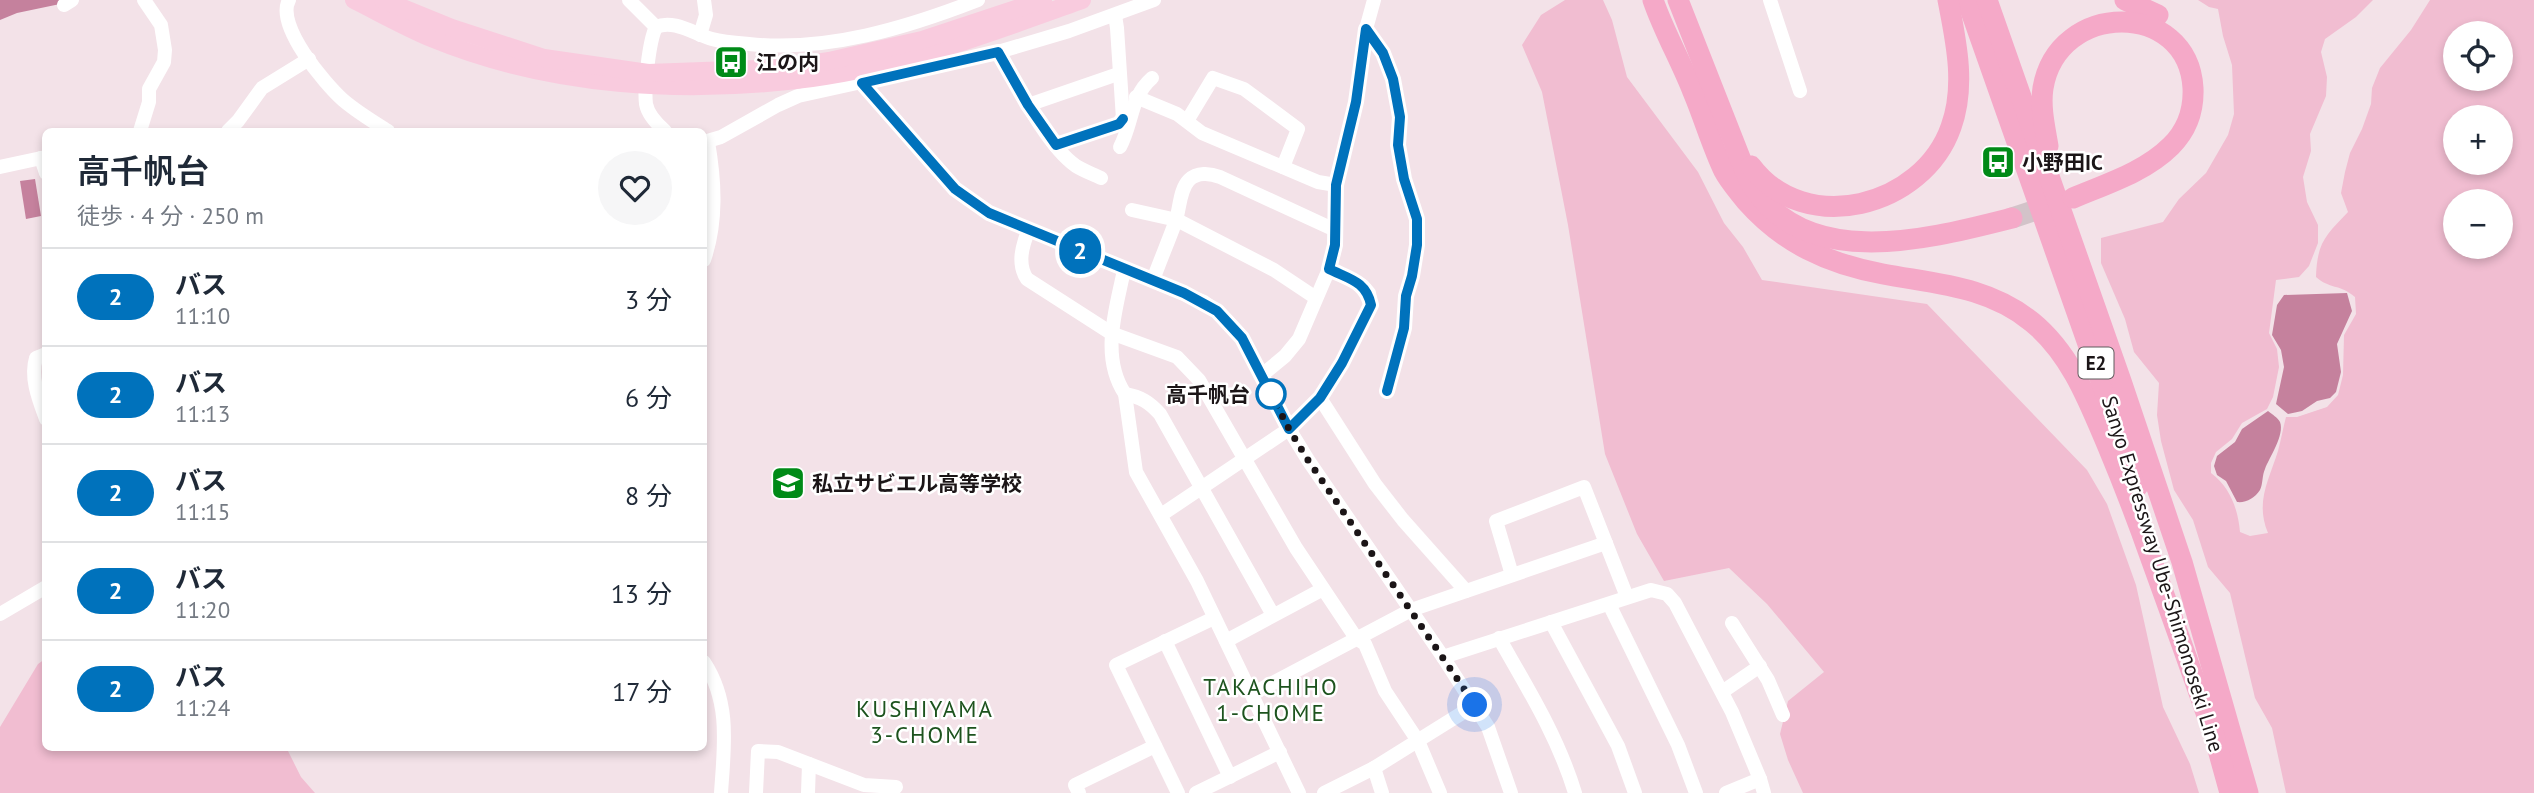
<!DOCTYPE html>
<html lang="ja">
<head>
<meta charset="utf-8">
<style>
  body { margin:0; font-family:"PT Sans","Noto Sans JP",sans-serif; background:#f6f6f7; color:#1f2937; height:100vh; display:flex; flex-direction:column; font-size:26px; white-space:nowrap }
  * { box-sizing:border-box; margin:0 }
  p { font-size:23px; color:#747a83 }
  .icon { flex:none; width:38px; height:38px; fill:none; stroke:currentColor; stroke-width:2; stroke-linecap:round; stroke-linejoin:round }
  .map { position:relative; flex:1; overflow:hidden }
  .side { position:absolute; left:42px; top:128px; width:665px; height:623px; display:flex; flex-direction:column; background:#fff; border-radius:10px; box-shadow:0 4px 10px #0003 }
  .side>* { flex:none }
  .badge { padding:0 14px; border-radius:23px; font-size:24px; line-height:46px }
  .fabs { position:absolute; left:2443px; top:21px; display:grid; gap:14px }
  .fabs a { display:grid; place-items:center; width:70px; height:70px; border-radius:50%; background:#fff; box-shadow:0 4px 10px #0003; font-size:35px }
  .you { position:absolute; width:35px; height:35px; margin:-18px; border:5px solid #fff; border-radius:50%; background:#1a73e8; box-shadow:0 0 0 10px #1a73e833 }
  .map>.badge { position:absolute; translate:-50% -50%; box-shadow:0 0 0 4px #fff }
  .round { display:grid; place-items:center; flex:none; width:74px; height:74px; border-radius:37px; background:#f6f6f7 }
  .summary { display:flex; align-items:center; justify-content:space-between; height:119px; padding:0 35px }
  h1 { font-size:33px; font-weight:600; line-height:52px }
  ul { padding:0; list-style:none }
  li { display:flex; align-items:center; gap:21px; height:98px; padding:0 35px; border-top:2px solid #e0e1e3 }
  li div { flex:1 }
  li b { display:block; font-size:26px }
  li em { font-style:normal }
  li .badge { min-width:77px; font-weight:700; text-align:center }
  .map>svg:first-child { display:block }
  .green { fill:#f1bdd1; fill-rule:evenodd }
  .water { fill:#c5819d }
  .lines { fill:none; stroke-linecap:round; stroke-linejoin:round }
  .highway-tunnel { stroke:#d3c3c9; stroke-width:21; stroke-dasharray:21 10; stroke-linecap:butt }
  .minor { stroke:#fff; stroke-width:14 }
  .major { stroke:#f9cbde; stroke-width:18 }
  .highway { stroke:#f5a9c8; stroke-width:21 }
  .line-casing { stroke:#fff; stroke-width:16 }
  .line { stroke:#0072bc; stroke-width:10 }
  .walk { stroke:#1b1517; stroke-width:7; stroke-dasharray:0 12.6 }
  .stop-dot { fill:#fff; stroke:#0072bc; stroke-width:3.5 }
  .labels { text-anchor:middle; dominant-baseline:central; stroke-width:5; stroke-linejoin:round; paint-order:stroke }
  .shield { fill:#fff; stroke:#5f5b5d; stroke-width:2 }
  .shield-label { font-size:19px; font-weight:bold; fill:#1b1517 }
  .poi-label { font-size:21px; font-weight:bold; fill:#1b1517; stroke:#fff; text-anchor:start }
  .stop-label { font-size:21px; font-weight:bold; fill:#1b1517; stroke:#fff; text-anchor:end }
  .street-label { font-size:21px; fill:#1b1517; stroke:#fff }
  .neighbourhood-label { font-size:23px; letter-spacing:2px; fill:#1d531e; stroke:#fff }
</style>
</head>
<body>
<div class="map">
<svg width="2534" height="793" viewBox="0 0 2534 793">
  <rect width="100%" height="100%" fill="#f3e2e8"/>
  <g class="green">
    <path d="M1565 0H1603L1612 20 1627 77 1698 172 1724 223 1743 247 1762 280 1927 304 2087 470 2107 504 2136 585 2163 707 2190 764 2199 793H1803L1788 760 1780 734 1788 701 1824 672 1767 604 1729 568 1664 581 1637 534 1605 454 1568 225 1542 92 1522 45 1541 15Z"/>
    <path d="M2198 0H2373L2356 17 2325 39 2321 52 2327 77 2326 96 2310 134 2311 151 2303 177 2307 202 2318 225V243L2309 266 2299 277 2276 280 2269 333 2277 349 2279 367 2273 397 2267 409 2242 423 2232 439 2216 452 2211 463V473C2230 487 2238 509 2240 532L2250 536 2268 533C2255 502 2269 480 2278 451 2281 440 2283 428 2286 417H2297L2327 407 2338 395 2343 375 2344 335 2356 314 2355 297C2340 284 2329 289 2316 277 2317 242 2326 235 2348 212L2341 193 2345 172 2350 153 2362 129 2371 104 2372 88 2380 68 2411 30 2430 0H2534V793H2286L2272 728 2255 698 2230 593 2208 567 2193 520 2174 490 2161 441 2157 415 2159 383 2134 352 2125 319 2101 263V238L2163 222 2179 199 2206 173 2228 135 2234 114 2232 65 2223 36 2218 9 2209 7ZM2501 33V79H2455V33ZM2501 117V163H2455V117ZM2455 201H2501V247H2455Z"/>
    <path d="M45 659 46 747H286L301 777 315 793H0V727L38 664Z"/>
  </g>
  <g class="water">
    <path d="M0 0H67L60 4 17 13 0 20Z"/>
    <path d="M35 179 41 216 26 219 20 181Z"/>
    <path d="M2347 293 2352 311 2337 344 2341 372 2336 392 2330 398 2317 401 2302 411 2288 414 2276 404 2284 367 2281 350 2272 335 2277 305 2284 295Z"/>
    <path d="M2268 411C2272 414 2278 418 2280 422 2285 435 2269 458 2265 469 2262 475 2263 484 2260 490 2255 498 2246 503 2237 502L2226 481 2217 475 2214 466 2217 456 2235 442 2242 429Z"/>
  </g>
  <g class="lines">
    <path class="highway-tunnel" d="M2012 218 2057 203"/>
    <g class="minor">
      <path d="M289 0C275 25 325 84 343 100 357 112 372 121 388 131"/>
      <path d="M629 0 656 27"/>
      <path d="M1770 0 1800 91"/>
      <path d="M64 5 72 0"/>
      <path d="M1366 29 1383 53 1393 79 1400 117 1398 145 1404 179 1417 219V245L1412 276 1406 296 1404 328 1387 391"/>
      <path d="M700 35 706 15 704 0"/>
      <path d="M998 52C1017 85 1046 145 1076 166 1084 171 1093 174 1101 178"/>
      <path d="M862 83 955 189 989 213 1204 302C1219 312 1231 323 1242 338L1289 429 1308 460 1443 657 1488 727 1511 793"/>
      <path d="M1136 97 1177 114 1202 133 1318 182 1336 185"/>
      <path d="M1028 105 1118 74"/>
      <path d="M1187 121 1213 78 1244 89 1298 129 1283 167"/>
      <path d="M140 131 149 102V89L164 62 165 50 161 25 144 0"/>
      <path d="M228 131 238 121 262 88 309 59"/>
      <path d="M665 131C657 124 648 115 646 104 644 88 649 41 656 27 674 19 694 34 712 39 723 42 737 43 749 44 827 52 906 28 978 0"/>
      <path d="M704 142 721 137 778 105 798 96 998 52 1069 31 1154 0"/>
      <path d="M1056 145 1119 124 1123 119 1117 28 1115 15"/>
      <path d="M1120 147C1133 123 1130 97 1152 78"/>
      <path d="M41 158 46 173"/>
      <path d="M0 167 46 157"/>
      <path d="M1132 210 1177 220 1274 270 1316 298"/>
      <path d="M1029 229C1022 246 1017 264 1027 279L1111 333 1177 357 1199 380 1296 548 1356 638 1365 644 1385 691 1418 741 1440 793"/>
      <path d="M704 260C717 222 715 182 708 142"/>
      <path d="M1124 270C1116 310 1100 356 1125 394L1136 472 1197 581 1299 793"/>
      <path d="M1153 280C1160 261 1168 242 1175 223 1180 210 1179 190 1189 180 1197 172 1210 173 1220 177L1335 230"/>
      <path d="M46 354 36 358C30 378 39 400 46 419"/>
      <path d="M1262 375 1285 356 1299 339 1329 269 1335 245 1336 185 1356 102 1366 29 1374 0"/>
      <path d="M1125 394C1141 397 1149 402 1160 414L1273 615"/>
      <path d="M1320 398 1375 484 1403 520 1466 591"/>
      <path d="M1161 515 1289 429 1320 398 1342 363 1371 305 1369 293 1363 286 1329 269"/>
      <path d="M1512 575 1496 521 1584 487 1627 597"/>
      <path d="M1609 604 1678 745 1696 793"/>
      <path d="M0 614 46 587"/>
      <path d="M1551 622 1618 746 1635 793"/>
      <path d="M1732 623 1768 680 1783 715"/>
      <path d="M1499 638C1528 689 1558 737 1575 793"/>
      <path d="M1165 641 1230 777"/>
      <path d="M1226 641 1323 589"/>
      <path d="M1443 657 1651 590 1667 594 1675 603 1732 712 1760 779 1764 793"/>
      <path d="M704 662C731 703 724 747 721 793"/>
      <path d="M1722 692 1760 666"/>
      <path d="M1252 694 1411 610 1606 543"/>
      <path d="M1374 768 1382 793"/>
      <path d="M756 793 758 751 778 752 864 785 896 787"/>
      <path d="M808 793 809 764"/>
      <path d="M1079 793 1075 785 1155 746"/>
      <path d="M1178 793 1116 665 1214 618"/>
      <path d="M1196 793 1280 752"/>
      <path d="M1324 793 1374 768 1475 705"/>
      <path d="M1726 793 1760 779"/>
    </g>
    <g class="major">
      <path d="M354 0C380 13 405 27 431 38 550 87 685 95 812 78 904 66 996 31 1082 0"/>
      <path d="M383 0 452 28 544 58 648 73 785 68 829 61 922 40 1043 0"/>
    </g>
    <g class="highway">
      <path d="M1653 0C1664 32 1681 61 1693 92 1704 118 1712 146 1724 171 1729 181 1739 192 1746 201 1783 243 1828 264 1883 274 1936 284 1988 286 2032 322 2071 354 2089 402 2108 447 2123 483 2137 519 2150 556 2171 614 2192 672 2212 730"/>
      <path d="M1678 0 1748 178C1800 274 1929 239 2012 218"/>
      <path d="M1967 0 2138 486"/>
      <path d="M1987 0 2121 381 2182 562 2248 793"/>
      <path d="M2125 0 2158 15"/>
      <path d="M2048 146C2045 128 2040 107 2043 88 2058 0 2188 0 2193 88 2194 111 2187 130 2171 146 2145 172 2106 184 2073 198"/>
      <path d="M1751 166C1805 238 1923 207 1951 127 1966 86 1956 41 1948 0"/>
      <path d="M2209 717 2230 793"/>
    </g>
  </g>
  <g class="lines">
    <g class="line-casing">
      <path id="line" d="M1123 119 1119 124 1056 145 1028 105 998 52 862 83 955 189 989 213 1184 293 1217 311 1242 338 1289 429 1320 398 1342 363 1371 305C1366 281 1349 279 1329 269L1335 245 1336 185 1356 102 1366 29 1383 53 1393 79 1400 117 1398 145 1404 179 1417 219V245L1412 276 1406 296 1404 328 1387 391"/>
    </g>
    <use href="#line" class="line"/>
    <path class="walk" d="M1271 394 1289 429 1308 460 1475 705"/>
  </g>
  <defs>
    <g id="bus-square" transform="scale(1.75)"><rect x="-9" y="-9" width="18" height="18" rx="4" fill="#008a17" stroke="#fff"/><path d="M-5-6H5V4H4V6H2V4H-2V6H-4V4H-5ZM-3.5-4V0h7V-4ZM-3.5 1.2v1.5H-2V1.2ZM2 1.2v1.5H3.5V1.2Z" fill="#fff"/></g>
    <g id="school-square" transform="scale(1.75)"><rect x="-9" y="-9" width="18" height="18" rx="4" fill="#008a17" stroke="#fff"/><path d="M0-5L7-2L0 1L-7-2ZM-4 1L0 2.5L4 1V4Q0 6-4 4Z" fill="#fff"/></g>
  </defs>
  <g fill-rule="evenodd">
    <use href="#bus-square" x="731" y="62"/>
    <use href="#bus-square" x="1998" y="162"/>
    <use href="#school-square" x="788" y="483"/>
  </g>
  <circle class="stop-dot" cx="1271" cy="394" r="14"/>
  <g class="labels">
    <rect class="shield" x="2078.5" y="347.5" width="35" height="31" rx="5"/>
    <g class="shield-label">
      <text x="2096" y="363">E2</text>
    </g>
    <g class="poi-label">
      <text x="756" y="62">江の内</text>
      <text x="2022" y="162">小野田IC</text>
      <text x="812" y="483">私立サビエル高等学校</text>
    </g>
    <g class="stop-label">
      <text x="1250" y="394">高千帆台</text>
    </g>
    <g class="street-label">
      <text transform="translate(2163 574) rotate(73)">Sanyo Expressway Ube-Shimonoseki Line</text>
    </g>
    <g class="neighbourhood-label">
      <text x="1271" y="686">TAKACHIHO<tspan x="1271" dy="26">1-CHOME</tspan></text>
      <text x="925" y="708">KUSHIYAMA<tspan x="925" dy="26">3-CHOME</tspan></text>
    </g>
  </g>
</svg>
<div class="fabs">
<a><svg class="icon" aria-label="locate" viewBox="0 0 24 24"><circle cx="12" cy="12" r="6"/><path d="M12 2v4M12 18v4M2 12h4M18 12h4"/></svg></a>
<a>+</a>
<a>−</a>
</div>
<div class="you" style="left:1475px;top:705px"></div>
<b class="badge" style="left:1080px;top:251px;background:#0072bc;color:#fff">2</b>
<section class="side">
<div class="summary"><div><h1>高千帆台</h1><p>徒歩 · 4 分 · 250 m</p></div><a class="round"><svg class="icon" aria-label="heart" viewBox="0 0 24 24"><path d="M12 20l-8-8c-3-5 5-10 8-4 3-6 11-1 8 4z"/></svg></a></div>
<ul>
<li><span class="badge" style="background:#0072bc;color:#fff">2</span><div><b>バス</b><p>11:10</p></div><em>3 分</em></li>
<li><span class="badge" style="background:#0072bc;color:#fff">2</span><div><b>バス</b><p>11:13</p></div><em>6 分</em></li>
<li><span class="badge" style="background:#0072bc;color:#fff">2</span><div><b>バス</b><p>11:15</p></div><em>8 分</em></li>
<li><span class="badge" style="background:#0072bc;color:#fff">2</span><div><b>バス</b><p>11:20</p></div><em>13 分</em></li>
<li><span class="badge" style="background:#0072bc;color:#fff">2</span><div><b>バス</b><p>11:24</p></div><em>17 分</em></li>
</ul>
</section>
</div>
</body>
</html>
